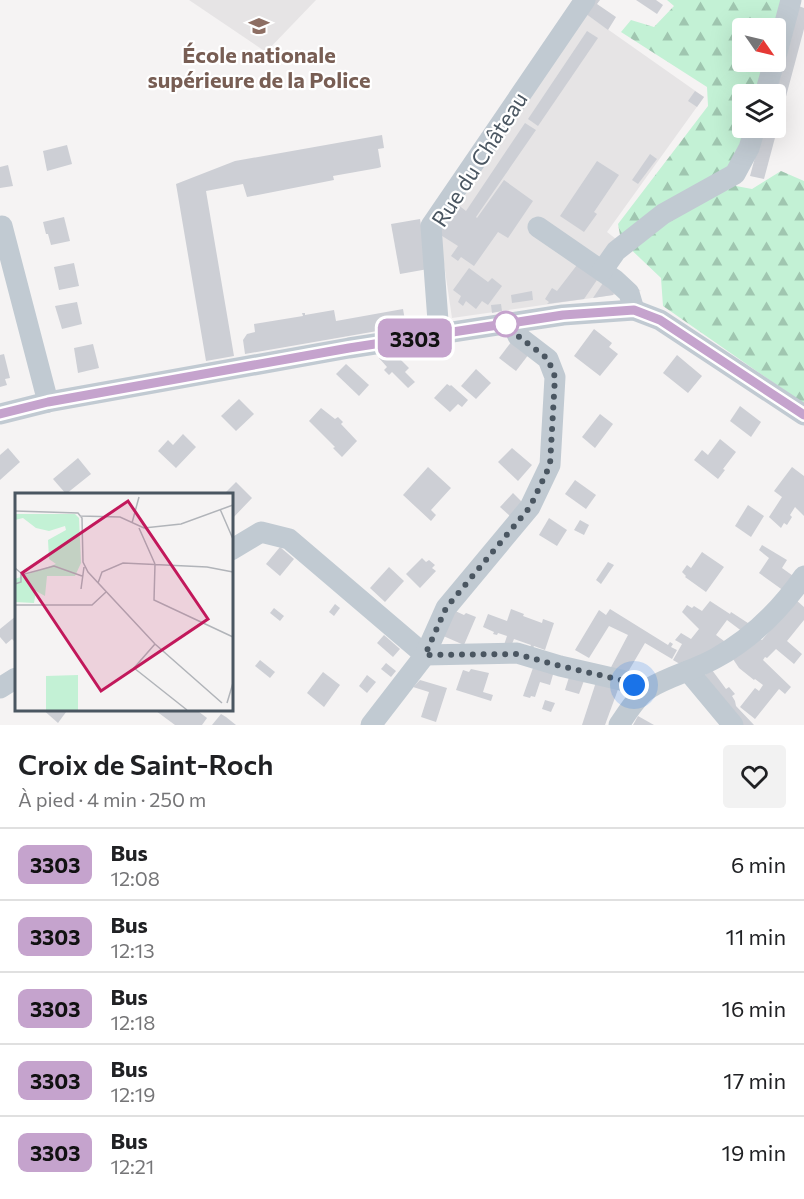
<!DOCTYPE html>
<html lang="fr">
<head>
<meta charset="utf-8">
<style>
  body { margin:0; font-family:Commissioner,sans-serif; background:#f2f2f2; color:#202124; height:100vh; display:flex; flex-direction:column; font-size:22px; white-space:nowrap }
  * { box-sizing:border-box; margin:0 }
  p { font-size:20px; color:#757577 }
  .icon { flex:none; width:33px; height:33px; fill:none; stroke:currentColor; stroke-width:2; stroke-linecap:round; stroke-linejoin:round }
  .map { position:relative; height:725px; overflow:hidden }
  .panel { display:flex; flex-direction:column; background:#fff; flex:1 }
  .panel>* { flex:none }
  .badge { padding:0 12px; border-radius:9px; font-size:21px; line-height:39px }
  .needle { width:39px; rotate:124deg }
  .tools { position:absolute; left:732px; top:18px; display:grid; gap:12px }
  .tools a { display:grid; place-items:center; width:54px; height:54px; border-radius:6px; background:#fff; box-shadow:0 6px 24px #0002; font-size:30px }
  .you { position:absolute; width:30px; height:30px; margin:-15px; border:4px solid #fff; border-radius:50%; background:#1a73e8; box-shadow:0 0 0 9px #1a73e833 }
  .map>.badge { position:absolute; translate:-50% -50%; box-shadow:0 0 0 3px #fff }
  .round { display:grid; place-items:center; flex:none; width:63px; height:63px; border-radius:6px; background:#f2f2f2 }
  .overview { display:flex; align-items:center; justify-content:space-between; height:102px; padding:0 18px }
  h1 { font-size:28px; font-weight:600; line-height:45px }
  ul { padding:0; list-style:none }
  li { display:flex; align-items:center; gap:18px; height:72px; padding:0 18px; border-top:2px solid #e0e0e0 }
  li div { flex:1 }
  li b { display:block; font-size:22px }
  li em { font-style:normal }
  li .badge { min-width:66px; font-weight:700; text-align:center }
  .map>svg:first-child { display:block }
  .education { fill:#e6e4e5 }
  .forest { fill:url(#forest-firs) }
  .building { fill:#cdcfd5 }
  .lines { fill:none; stroke-linecap:round; stroke-linejoin:round }
  .minor { stroke:#c1cad2; stroke-width:21 }
  .line-casing { stroke:#fff; stroke-width:14 }
  .line { stroke:#c5a3cd; stroke-width:9 }
  .walk { stroke:#4a5661; stroke-width:6; stroke-dasharray:0 10.8 }
  .stop-dot { fill:#fff; stroke:#c5a3cd; stroke-width:3 }
  .labels { text-anchor:middle; dominant-baseline:central; stroke-width:4.5; stroke-linejoin:round; paint-order:stroke }
  .education-label { font-size:22px; font-weight:bold; fill:#785e54; stroke:#fff }
  .street-label { font-size:22px; fill:#4a5661; stroke:#fff }
  .inset-road { fill:none; stroke:#b1b4b9; stroke-width:1.5 }
  .view { fill:#c2185b; fill-opacity:0.15; stroke:#c2185b; stroke-width:3 }
  .inset-edge { fill:none; stroke:#4a5661; stroke-width:3 }
</style>
</head>
<body>
<div class="map">
<svg width="804" height="725" viewBox="0 0 804 725">
  <defs>
    <pattern id="forest-firs" width="22" height="20" patternUnits="userSpaceOnUse" patternTransform="scale(1.5)"><rect width="22" height="20" fill="#c3f1d5"/><path d="M5 1l3.5 6h-7zM16 11l3.5 6h-7z" fill="#a0c6b0"/></pattern>
  </defs>
  <rect width="100%" height="100%" fill="#f5f3f3"/>
  <g class="education">
    <path d="M189 0H316L266 52Z"/>
    <path d="M586 14 704 97 607 232 616 239 600 258 641 291 452 318 439 230Z"/>
  </g>
  <path class="forest" d="M667 0H786L776 28H742V62H769L760 94H742V128H751L736 186 752 189 781 171 804 181V404L663 306 661 278 621 240 618 224 708 106 707 87 621 32 631 20 654 27 674 6Z"/>
  <g class="building">
    <path d="M595 0H600L597 4 616 17 608 30 586 14Z"/>
    <path d="M636 0H656L663 5 657 14Z"/>
    <path d="M796 5 804 8V29L764 179 750 176 763 128H776V94Z"/>
    <path d="M587 31 598 38 538 126 528 119Z"/>
    <path d="M695 91 704 97 697 107 688 101Z"/>
    <path d="M525 123 536 130 476 217 477 218 504 180 533 201 508 238 498 232 474 266 461 257 458 261 451 256 458 246 439 234V230L457 204 466 211Z"/>
    <path d="M382 135 384 148 378 149 381 167 378 168 333 176 334 180 247 197 243 184 206 191 234 356 206 361 176 184 235 161Z"/>
    <path d="M67 145 72 164 47 171 43 151Z"/>
    <path d="M650 154 657 159 638 184 632 180Z"/>
    <path d="M597 161 619 175 594 212 597 214 584 232 560 216Z"/>
    <path d="M8 165 13 186 0 188V167Z"/>
    <path d="M64 217 70 241 51 245 48 234H46L43 222Z"/>
    <path d="M420 219 428 269 400 274 391 224Z"/>
    <path d="M74 263 79 286 59 290 54 267Z"/>
    <path d="M577 265 597 280 584 299 547 304 549 302 545 299 552 288 557 291Z"/>
    <path d="M469 268 488 282 492 278 502 286 488 305 482 301 476 309 466 301 463 306 458 302 461 296 453 290Z"/>
    <path d="M603 283 615 291 613 295 593 298Z"/>
    <path d="M532 291 533 300 512 303 511 295Z"/>
    <path d="M77 302 82 324 62 329 55 306Z"/>
    <path d="M501 304 502 311 492 313 491 305Z"/>
    <path d="M403 309 406 326 245 354 243 340 247 334 255 332 254 324 303 316 302 313H305V315L334 310 336 321Z"/>
    <path d="M594 329 612 343 609 347 618 354 600 376 574 356Z"/>
    <path d="M512 341 529 354 516 371 499 358Z"/>
    <path d="M93 344 99 368 78 373 74 348Z"/>
    <path d="M4 354 10 378 5 379 7 385 0 387V355Z"/>
    <path d="M396 355 409 368 405 372 415 382 408 388 392 372 389 375 384 370 387 367 379 358Z"/>
    <path d="M677 355 702 376 688 393 663 373Z"/>
    <path d="M346 364 369 385 359 396 336 374Z"/>
    <path d="M476 369 491 383 476 399 461 386Z"/>
    <path d="M447 384 450 386 451 385 468 400 462 407 458 404 450 412 434 398Z"/>
    <path d="M239 399 254 414 236 431 221 416Z"/>
    <path d="M740 406 761 422 751 437 730 421Z"/>
    <path d="M321 408 335 419 338 417 343 422 341 424 357 441 342 457 333 448 335 447 309 421Z"/>
    <path d="M600 414 613 424 595 448 582 437Z"/>
    <path d="M183 434 196 447 176 468 158 451 168 440 173 445Z"/>
    <path d="M720 439 736 452 723 469 725 470 718 479 694 460 702 450 708 455Z"/>
    <path d="M8 448 20 462 0 480V455Z"/>
    <path d="M512 448 532 465 518 481 498 462Z"/>
    <path d="M78 458 91 474 66 494 53 479Z"/>
    <path d="M428 467 451 488 431 510 436 515 431 521 403 495Z"/>
    <path d="M792 467 804 476V516L795 507 790 515 792 517 787 525 784 523 781 528 769 517 782 497 774 491Z"/>
    <path d="M575 480 596 495 586 509 565 494Z"/>
    <path d="M236 482 252 498 231 520V494H224Z"/>
    <path d="M513 493 523 503 511 517 500 507Z"/>
    <path d="M748 505 764 516 751 537 735 526Z"/>
    <path d="M549 518 567 530 557 546 539 535Z"/>
    <path d="M580 520 589 525 584 535 574 530Z"/>
    <path d="M762 545 787 560 782 568 796 578 784 591 759 573 769 558 759 550Z"/>
    <path d="M280 547 294 559 280 576 266 564Z"/>
    <path d="M702 552 724 567 706 592 685 577 686 576 682 572 687 565 691 568Z"/>
    <path d="M422 558 426 562 429 560 435 565 432 568 436 571 420 588 406 574Z"/>
    <path d="M608 562 614 565 601 584 596 580Z"/>
    <path d="M389 567 404 581 385 602 370 588Z"/>
    <path d="M796 600 804 607V620L787 641 802 654 794 664 776 649 767 658 765 657 763 660 791 687 785 694 779 689 755 719 740 707 755 688 759 691 763 685 755 679 754 680 739 668 733 659 758 638 762 640Z"/>
    <path d="M710 601 730 614 731 612 751 625 743 632 727 620 716 635 728 644 685 667 673 660 682 644 675 640 681 633 691 639 699 629 682 612 687 605 692 608 694 606 702 611Z"/>
    <path d="M335 604 340 608 334 616 329 612Z"/>
    <path d="M274 608 284 616 280 621 270 613Z"/>
    <path d="M511 609 524 614 523 616 542 623 543 619 554 623 545 650 534 646 533 648 530 647 531 645 514 639 510 649 503 648 507 636 498 633 497 635 493 634 494 632 483 627 488 614 507 621Z"/>
    <path d="M610 609 668 645 670 642 673 644 671 647 677 650 672 659 645 643 625 677 609 671 628 635 609 626 589 658 575 650 599 610 606 615Z"/>
    <path d="M453 610 464 615 466 613 476 617 464 645 441 635Z"/>
    <path d="M16 616V641L15 642 12 639 6 644 0 637V629Z"/>
    <path d="M384 635 400 649 393 657 377 643Z"/>
    <path d="M260 660 275 672 270 678 255 666Z"/>
    <path d="M386 663 396 671 391 677 381 669Z"/>
    <path d="M534 665 554 671 550 685 540 682 535 697 531 696 530 698 523 696Z"/>
    <path d="M471 669 489 673 483 692 493 695 491 701 456 690 463 670 469 672Z"/>
    <path d="M712 670 726 689 729 687 735 694 732 696 735 701 736 706 754 725H740L703 676Z"/>
    <path d="M323 672 340 685 324 707 307 693Z"/>
    <path d="M570 674 585 678 579 694 565 690Z"/>
    <path d="M367 675 376 682 367 693 359 686Z"/>
    <path d="M597 679 620 684 605 725H582Z"/>
    <path d="M420 680 447 688 436 722 421 717 429 692 413 687Z"/>
    <path d="M545 700 555 703 551 712 542 709Z"/>
    <path d="M41 708H69L58 723Z"/>
    <path d="M152 708H194L207 718 202 725H175Z"/>
    <path d="M221 714 226 717 236 725H212Z"/>
    <path d="M638 716 654 725H633Z"/>
  </g>
  <g class="lines">
    <g class="minor">
      <path d="M776 56 791 0"/>
      <path d="M765 94 774 62"/>
      <path d="M0 227 2 226 48 402"/>
      <path d="M538 227 615 280 629 293 634 310"/>
      <path d="M602 271 616 251 663 214 735 174 749 148 755 128"/>
      <path d="M445 333 438 321 431 226 585 0"/>
      <path d="M0 414 48 402 349 348 563 315 634 310 660 320 804 415"/>
      <path d="M231 550 261 532 289 539 425 655"/>
      <path d="M425 655 517 653 560 666 621 680 647 690"/>
      <path d="M688 671 733 725"/>
      <path d="M0 688 16 678"/>
      <path d="M371 725 425 655 446 608 530 507 550 465 555 377 548 359 518 336 512 323"/>
      <path d="M619 725C626 714 638 696 648 689 669 676 695 670 716 658 752 638 781 609 804 576"/>
    </g>
  </g>
  <g class="lines">
    <g class="line-casing">
      <path id="line" d="M0 414 48 402 349 348 563 315 634 310 660 320 804 415"/>
    </g>
    <use href="#line" class="line"/>
    <path class="walk" d="M506 324 512 323 518 336 548 359 555 377 550 465 530 507 446 608 425 655 517 654 560 666 621 680 634 685"/>
  </g>
  <defs>
    <g id="university-bare" transform="scale(1.62)"><path d="M0-5L7-2L0 1L-7-2ZM-4 1L0 2.5L4 1V4Q0 6-4 4Z" fill="#8d6e63" stroke="#fff" stroke-width="2.5" paint-order="stroke"/></g>
  </defs>
  <g fill-rule="evenodd">
    <use href="#university-bare" x="259" y="26"/>
  </g>
  <circle class="stop-dot" cx="506" cy="324" r="12"/>
  <g class="labels">
    <g class="education-label">
      <text x="259" y="54">École nationale<tspan x="259" dy="25">supérieure de la Police</tspan></text>
    </g>
    <g class="street-label">
      <text transform="translate(479 159) rotate(-57)">Rue du Château</text>
    </g>
  </g>
  <g transform="translate(15 493)">
    <rect width="218" height="218" fill="#f5f3f3"/>
    <path d="M0 21H60L64 25 66 70 60 83H32L30 103 21 98 19 110 0 109V86L41 71 34 66 33 47 51 37 50 33 34 38 21 35 8 25 0 27Z" fill="#c3f1d5"/>
    <path d="M63 182V217H31V183Z" fill="#c3f1d5"/>
    <path class="inset-road" d="M205 16 218 46M0 18 63 20 67 25 68 69 73 79 140 151 207 210M65 23 105 24 129 35 166 31 218 12M117 30 124 4M124 35 140 71M140 71 139 107 218 144M0 75 6 80V89L0 91M6 82 39 73 67 83M83 90 87 79 108 70 192 74 218 79M66 96 69 74M0 112H77L91 99M140 151 119 175 172 217M212 210 218 190"/>
    <path class="view" d="M113 8 193 126 86 198 7 80Z"/>
    <rect width="218" height="218" class="inset-edge"/>
  </g>
</svg>
<div class="tools">
<a><svg class="needle" viewBox="-14 -14 28 28"><path d="M0-13l5 13h-10z" fill="#e53935"/><path d="M0 13l5-13h-10z" fill="#757577"/></svg></a>
<a><svg class="icon" aria-label="layers" viewBox="0 0 24 24"><path d="M12 4l9 5-9 5-9-5zM3 14l9 5 9-5"/></svg></a>
</div>
<div class="you" style="left:634px;top:685px"></div>
<b class="badge" style="left:415px;top:338px;background:#c5a3cd;color:#111">3303</b>
</div>
<section class="panel">
<div class="overview"><div><h1>Croix de Saint-Roch</h1><p>À pied · 4 min · 250 m</p></div><a class="round"><svg class="icon" aria-label="heart" viewBox="0 0 24 24"><path d="M12 20l-8-8c-3-5 5-10 8-4 3-6 11-1 8 4z"/></svg></a></div>
<ul>
<li><span class="badge" style="background:#c5a3cd;color:#111">3303</span><div><b>Bus</b><p>12:08</p></div><em>6 min</em></li>
<li><span class="badge" style="background:#c5a3cd;color:#111">3303</span><div><b>Bus</b><p>12:13</p></div><em>11 min</em></li>
<li><span class="badge" style="background:#c5a3cd;color:#111">3303</span><div><b>Bus</b><p>12:18</p></div><em>16 min</em></li>
<li><span class="badge" style="background:#c5a3cd;color:#111">3303</span><div><b>Bus</b><p>12:19</p></div><em>17 min</em></li>
<li><span class="badge" style="background:#c5a3cd;color:#111">3303</span><div><b>Bus</b><p>12:21</p></div><em>19 min</em></li>
</ul>
</section>
</body>
</html>
